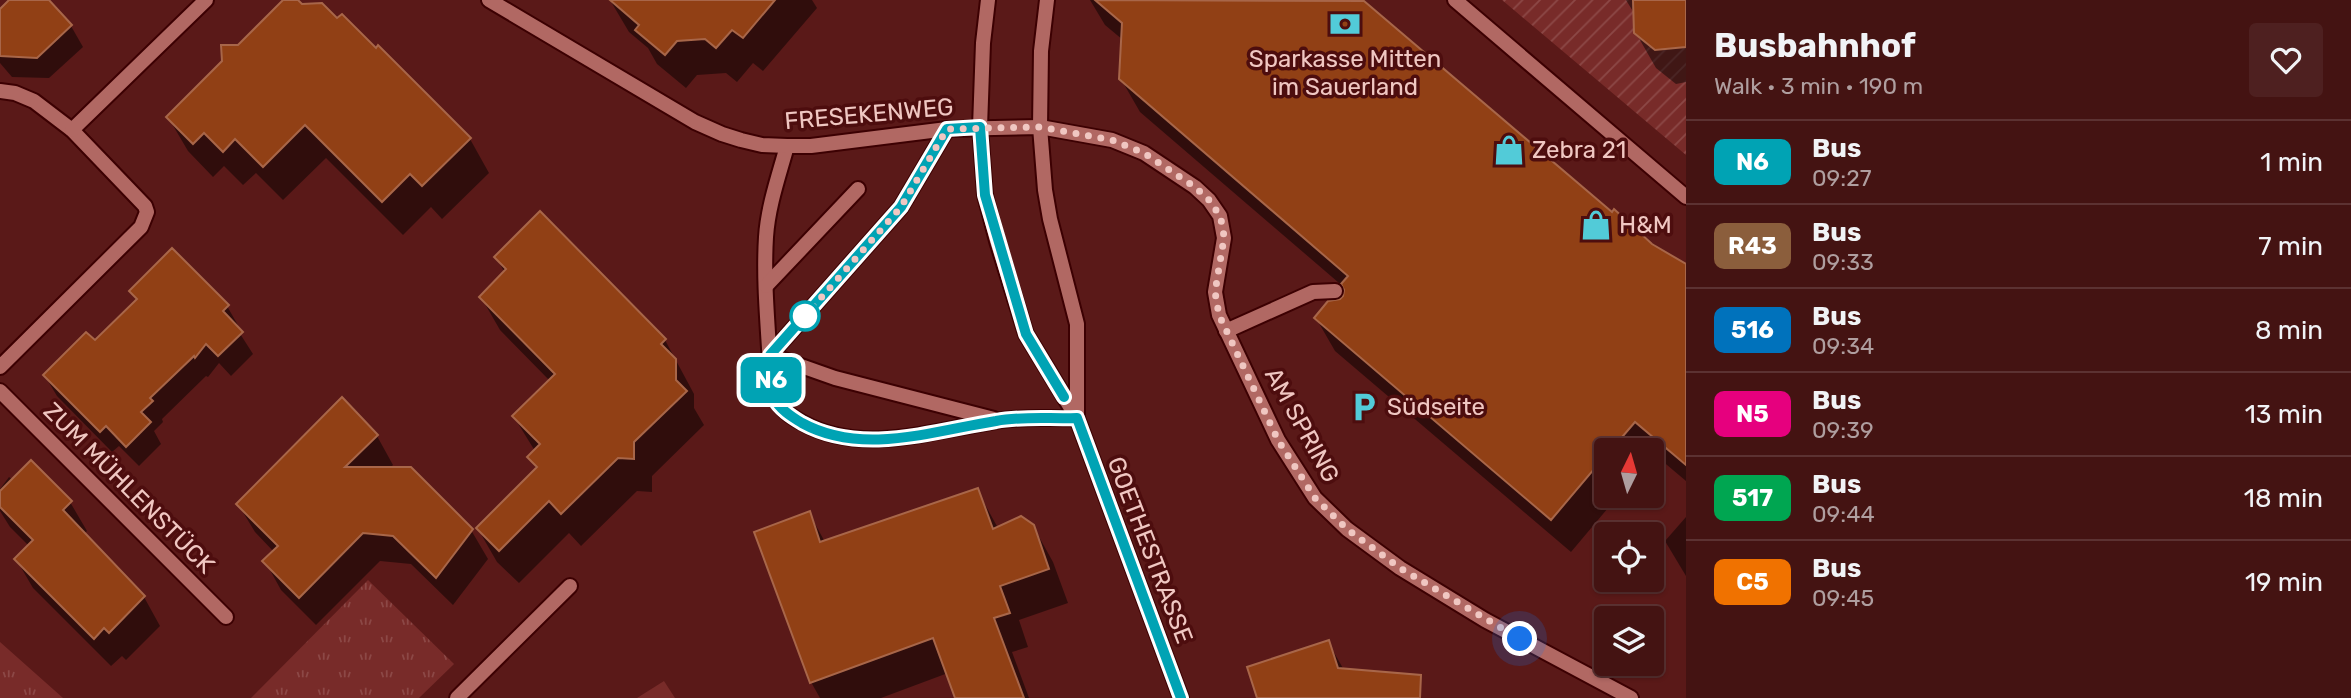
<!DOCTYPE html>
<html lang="en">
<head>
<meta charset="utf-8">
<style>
  body { margin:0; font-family:Rubik,sans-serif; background:#4e2020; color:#f1f3f6; height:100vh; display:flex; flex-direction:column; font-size:26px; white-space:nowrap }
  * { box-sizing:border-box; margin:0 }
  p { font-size:23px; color:#af9e9f }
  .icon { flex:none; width:38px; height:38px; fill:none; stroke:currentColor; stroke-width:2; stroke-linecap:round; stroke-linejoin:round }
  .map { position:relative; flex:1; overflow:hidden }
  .drawer { display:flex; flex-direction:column; background:#441312; width:665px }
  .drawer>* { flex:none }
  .badge { padding:0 14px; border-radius:10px; font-size:24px; line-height:46px }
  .needle { width:46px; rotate:5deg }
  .buttons { position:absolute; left:1594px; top:438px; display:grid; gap:14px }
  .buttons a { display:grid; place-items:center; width:70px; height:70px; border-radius:7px; background:#441312; box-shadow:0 2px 5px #0004,0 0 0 2px #5c3232; font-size:35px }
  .you { position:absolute; width:35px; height:35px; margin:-18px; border:5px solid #fff; border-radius:50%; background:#1a73e8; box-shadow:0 0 0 10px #1a73e833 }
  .map>.badge { position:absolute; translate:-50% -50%; box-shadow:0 0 0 4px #fff }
  .round { display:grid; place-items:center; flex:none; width:74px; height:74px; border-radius:7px; background:#4e2020 }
  .head { display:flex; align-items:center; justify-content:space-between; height:119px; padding:0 28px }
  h1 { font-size:33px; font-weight:700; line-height:52px }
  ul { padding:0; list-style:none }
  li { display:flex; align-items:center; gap:21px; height:84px; padding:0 28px; border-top:2px solid #5c3232 }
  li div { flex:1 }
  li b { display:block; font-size:26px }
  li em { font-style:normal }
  li .badge { min-width:77px; font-weight:700; text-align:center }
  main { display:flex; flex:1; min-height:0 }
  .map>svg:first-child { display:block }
  .grass { fill:url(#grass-tufts) }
  .garden { fill:url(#garden-furrows) }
  .pitch { fill:#782b29 }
  .shadow { fill:#0007 }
  .building { fill:#914015; stroke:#a86649; stroke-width:2 }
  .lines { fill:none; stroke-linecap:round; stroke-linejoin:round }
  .service-casing { stroke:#3c0002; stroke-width:18 }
  .pedestrian-casing { stroke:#3c0002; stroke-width:18 }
  .minor-casing { stroke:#3c0002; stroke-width:18 }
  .tertiary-casing { stroke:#3c0002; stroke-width:18 }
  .service { stroke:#b16863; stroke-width:14 }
  .pedestrian { stroke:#b16863; stroke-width:14 }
  .minor { stroke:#b16863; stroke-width:14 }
  .tertiary { stroke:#b16863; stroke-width:14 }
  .line-casing { stroke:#fff; stroke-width:16 }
  .line { stroke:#00a3b4; stroke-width:10 }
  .walk { stroke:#f0c7c2; stroke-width:7; stroke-dasharray:0 12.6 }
  .stop-dot { fill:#fff; stroke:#00a3b4; stroke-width:3.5 }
  .labels { text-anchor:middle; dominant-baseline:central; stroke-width:7; stroke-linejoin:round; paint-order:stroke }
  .poi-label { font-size:24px; fill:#f0c7c2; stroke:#4d0d0e; text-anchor:start }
  .street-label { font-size:24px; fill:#f0c7c2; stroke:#4d0d0e }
</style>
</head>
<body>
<main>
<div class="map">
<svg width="1686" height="698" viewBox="0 0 1686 698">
  <defs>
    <pattern id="grass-tufts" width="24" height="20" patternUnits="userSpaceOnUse" patternTransform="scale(1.75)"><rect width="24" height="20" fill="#782b29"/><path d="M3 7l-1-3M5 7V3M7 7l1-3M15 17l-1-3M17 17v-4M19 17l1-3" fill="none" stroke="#8c4846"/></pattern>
    <pattern id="garden-furrows" width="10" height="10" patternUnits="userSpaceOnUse" patternTransform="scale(1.75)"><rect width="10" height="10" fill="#782b29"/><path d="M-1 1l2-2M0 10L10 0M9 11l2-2" fill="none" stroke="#8c4846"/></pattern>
  </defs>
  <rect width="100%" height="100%" fill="#5a1918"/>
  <g class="grass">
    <path d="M368 580 454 664 419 698H251Z"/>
    <path d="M0 642 63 698H0Z"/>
  </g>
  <path class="garden" d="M1502 0H1686V155Z"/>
  <path class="pitch" d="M664 681 675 698H637Z"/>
  <g class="shadow">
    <path d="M12 0H47L71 26 83 47 49 78 12 77 0 63V11Z"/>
    <path d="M285 0H296L470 139 489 173 442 219 431 207 403 235 326 158 283 200 256 173 243 185 224 166 213 177 188 151 168 117Z"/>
    <path d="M610 0H812L817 8 763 71 753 63 737 82 726 73 697 75 686 88 657 64 648 48 629 32Z"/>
    <path d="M1090 0H1359L1612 214 1652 246 1654 244 1686 273V481L1654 454 1652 457V450H1606V495H1619L1571 552 1335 351 1316 318 1340 301 1345 297 1346 289 1140 112 1121 79 1123 40 1105 25Z"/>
    <path d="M1626 0H1686V82L1676 84 1656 68 1636 33 1634 13Z"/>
    <path d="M496 257 665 340 694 394V408L704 425 652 476V492L637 491 581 546 569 533 519 583 497 562 478 529 537 470 530 457 535 451 514 417 550 381 500 330 481 297 505 273Z"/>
    <path d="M131 291 227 306 239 327 237 329 253 354 231 376 219 363 208 377 206 376 162 419 163 422 154 431 161 444 139 466 119 446 112 452 57 396 45 376 95 343 137 301Z"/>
    <path d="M342 400 377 436 393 465 389 469 471 530 488 559 453 605 411 564 380 561 316 625 281 590 265 561 274 552 255 532 238 504Z"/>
    <path d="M9 477 13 480 70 502 87 531 84 534 144 597 160 626 126 660 122 656 111 666 33 588 16 559 29 546 10 527 0 511V489Z"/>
    <path d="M977 490 998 528 1033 526 1053 562 1068 603 1019 620 1028 647 1012 652 1029 698H957L948 673 881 698H820L811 682 809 513 825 542Z"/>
    <path d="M1686 517V576L1665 541Z"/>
    <path d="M1328 642 1344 670 1396 698H1262Z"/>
  </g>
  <g class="building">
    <path d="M9 0H49L72 25 37 58 0 56V9Z"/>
    <path d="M283 0H298L302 4 322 3 337 18 342 14 376 48 378 45 471 138 422 186 410 174 382 202 305 125 263 167 235 139 223 152 204 133 193 144 166 117 222 61 221 45H238Z"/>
    <path d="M610 0H775L743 38 732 30 716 48 705 39 677 41 665 55 635 30 639 25Z"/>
    <path d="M1095 0 1364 1 1612 212 1614 209 1652 244 1686 264V465L1635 422 1611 450H1606V455L1551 520 1314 318 1328 301 1340 299 1343 296 1344 290 1341 284 1348 276 1119 79 1122 23Z"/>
    <path d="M1633 0H1686V47L1655 50 1634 33Z"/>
    <path d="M540 211 666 339 661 344 676 359V380L687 391 634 442V459L618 458 561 514 549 501 499 551 476 528 537 467 527 457 540 444 512 416 555 374 479 297 506 269 494 257Z"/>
    <path d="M172 248 229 305 223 311 243 332 218 356 206 344 195 358 194 356 150 398 153 401 141 412 151 422 126 447 106 426 100 432 43 375 86 332 95 340 137 299 129 291Z"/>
    <path d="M342 397 378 435 345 467H411L473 529 436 578 393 536 363 533 299 598 262 561 278 546 236 504Z"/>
    <path d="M31 460 72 501 63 510 145 596 109 633 104 628 94 639 14 559 33 540 0 507V491Z"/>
    <path d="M978 488 993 529 1021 516 1034 525 1049 569 1000 586 1010 613 994 618 1024 698H955L933 638 810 683 754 532 810 511 820 542Z"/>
    <path d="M1329 640 1338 668 1421 675 1420 698H1257L1247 667Z"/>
  </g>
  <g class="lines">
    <g class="service-casing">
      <g id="service">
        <path d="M787 146C779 175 768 206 766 237 763 286 769 335 771 384 776 405 784 413 803 423 863 456 934 430 996 421 1022 416 1050 419 1077 418"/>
        <path d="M766 286 858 189"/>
        <path d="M1226 331 1313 292 1335 291"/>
        <path d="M770 355 901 207 947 129"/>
        <path d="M770 355 835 378 994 419"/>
      </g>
    </g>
    <g class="pedestrian-casing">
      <path id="pedestrian" d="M1455 0 1686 197"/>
    </g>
    <g class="minor-casing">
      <g id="minor">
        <path d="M489 0 695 122 722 134 741 140 762 145 787 146H811L947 129 1040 127 1112 140 1144 153 1195 187 1209 200 1220 216 1224 238 1215 292 1219 315 1278 440 1315 498 1347 529 1400 568 1485 620 1631 698"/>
        <path d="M0 91 15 93 34 101 72 130 145 206 147 212 141 227 0 367"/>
        <path d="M72 130 206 0"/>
        <path d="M0 391 226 617"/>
        <path d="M457 698 570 586"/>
      </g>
    </g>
    <g class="tertiary-casing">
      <g id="tertiary">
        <path d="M988 0 983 43 980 127 985 195 997 241 1026 334 1077 418 1181 698"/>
        <path d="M1047 0 1041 51 1040 127 1045 190 1050 219 1077 324V418"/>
      </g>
    </g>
    <use href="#service" class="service"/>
    <use href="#pedestrian" class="pedestrian"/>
    <use href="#minor" class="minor"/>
    <use href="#tertiary" class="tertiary"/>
  </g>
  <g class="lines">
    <g class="line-casing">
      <path id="line" d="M1064 397 1026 334 985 195 980 127 947 129 901 207 770 355C770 369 769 385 774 398 779 409 792 417 802 423 862 456 933 431 996 421 1022 416 1050 419 1077 418L1181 698"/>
    </g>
    <use href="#line" class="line"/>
    <path class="walk" d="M805 316 901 207 947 129 1040 127 1112 140 1144 153 1195 187 1209 200 1220 216 1223 228 1224 238 1215 292 1219 315 1278 440 1315 498 1347 529 1400 568 1520 639"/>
  </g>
  <defs>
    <g id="bank-bare" transform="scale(2.415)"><path d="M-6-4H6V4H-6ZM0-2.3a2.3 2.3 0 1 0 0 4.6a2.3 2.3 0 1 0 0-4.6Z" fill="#52cbd8" stroke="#4d0d0e" stroke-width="2.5" paint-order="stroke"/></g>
    <g id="shop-bare" transform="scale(2.415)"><path d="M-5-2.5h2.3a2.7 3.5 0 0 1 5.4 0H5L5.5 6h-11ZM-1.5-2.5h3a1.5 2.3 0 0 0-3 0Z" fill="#52cbd8" stroke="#4d0d0e" stroke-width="2.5" paint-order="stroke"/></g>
    <g id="parking-bare" transform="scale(2.415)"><path d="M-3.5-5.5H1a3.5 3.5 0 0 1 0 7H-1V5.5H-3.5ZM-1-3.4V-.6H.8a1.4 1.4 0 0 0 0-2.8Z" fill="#52cbd8" stroke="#4d0d0e" stroke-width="2.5" paint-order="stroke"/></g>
  </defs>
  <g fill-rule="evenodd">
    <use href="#bank-bare" x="1345" y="24"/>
    <use href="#shop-bare" x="1509" y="150"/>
    <use href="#shop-bare" x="1596" y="225"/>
    <use href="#parking-bare" x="1364" y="407"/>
  </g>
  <circle class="stop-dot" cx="805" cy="316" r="14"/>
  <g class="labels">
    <g class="poi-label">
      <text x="1345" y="59" text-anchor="middle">Sparkasse Mitten<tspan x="1345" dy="28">im Sauerland</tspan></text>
      <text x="1532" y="150">Zebra 21</text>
      <text x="1619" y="225">H&amp;M</text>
      <text x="1387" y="407">Südseite</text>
    </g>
    <g class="street-label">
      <text transform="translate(869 114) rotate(-5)">FRESEKENWEG</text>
      <text transform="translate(1302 425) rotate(61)">AM SPRING</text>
      <text transform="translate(129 488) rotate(45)">ZUM MÜHLENSTÜCK</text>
      <text transform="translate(1150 550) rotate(69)">GOETHESTRASSE</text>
    </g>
  </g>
</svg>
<div class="buttons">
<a><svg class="needle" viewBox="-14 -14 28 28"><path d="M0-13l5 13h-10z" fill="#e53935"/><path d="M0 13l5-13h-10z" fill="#af9e9f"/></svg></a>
<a><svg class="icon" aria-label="locate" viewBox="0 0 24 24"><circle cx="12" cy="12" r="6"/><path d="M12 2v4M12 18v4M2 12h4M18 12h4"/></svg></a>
<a><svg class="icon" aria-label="layers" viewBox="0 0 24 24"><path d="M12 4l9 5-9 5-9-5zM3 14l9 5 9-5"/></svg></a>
</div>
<div class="you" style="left:1520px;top:639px"></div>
<b class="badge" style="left:771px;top:380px;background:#00a3b4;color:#fff">N6</b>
</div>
<section class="drawer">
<div class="head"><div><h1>Busbahnhof</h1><p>Walk · 3 min · 190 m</p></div><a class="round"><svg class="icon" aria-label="heart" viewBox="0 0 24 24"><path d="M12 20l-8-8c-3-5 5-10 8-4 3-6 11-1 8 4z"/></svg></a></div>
<ul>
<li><span class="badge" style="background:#00a3b4;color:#fff">N6</span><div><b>Bus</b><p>09:27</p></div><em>1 min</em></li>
<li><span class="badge" style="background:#8b5e3c;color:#fff">R43</span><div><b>Bus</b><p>09:33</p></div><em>7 min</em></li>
<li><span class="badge" style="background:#0072bc;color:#fff">516</span><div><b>Bus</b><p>09:34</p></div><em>8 min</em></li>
<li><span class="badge" style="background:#e6007e;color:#fff">N5</span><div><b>Bus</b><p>09:39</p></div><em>13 min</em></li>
<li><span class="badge" style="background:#00a651;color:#fff">517</span><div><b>Bus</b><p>09:44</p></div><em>18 min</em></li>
<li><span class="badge" style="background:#f07200;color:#fff">C5</span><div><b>Bus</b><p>09:45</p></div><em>19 min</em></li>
</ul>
</section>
</main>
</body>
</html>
